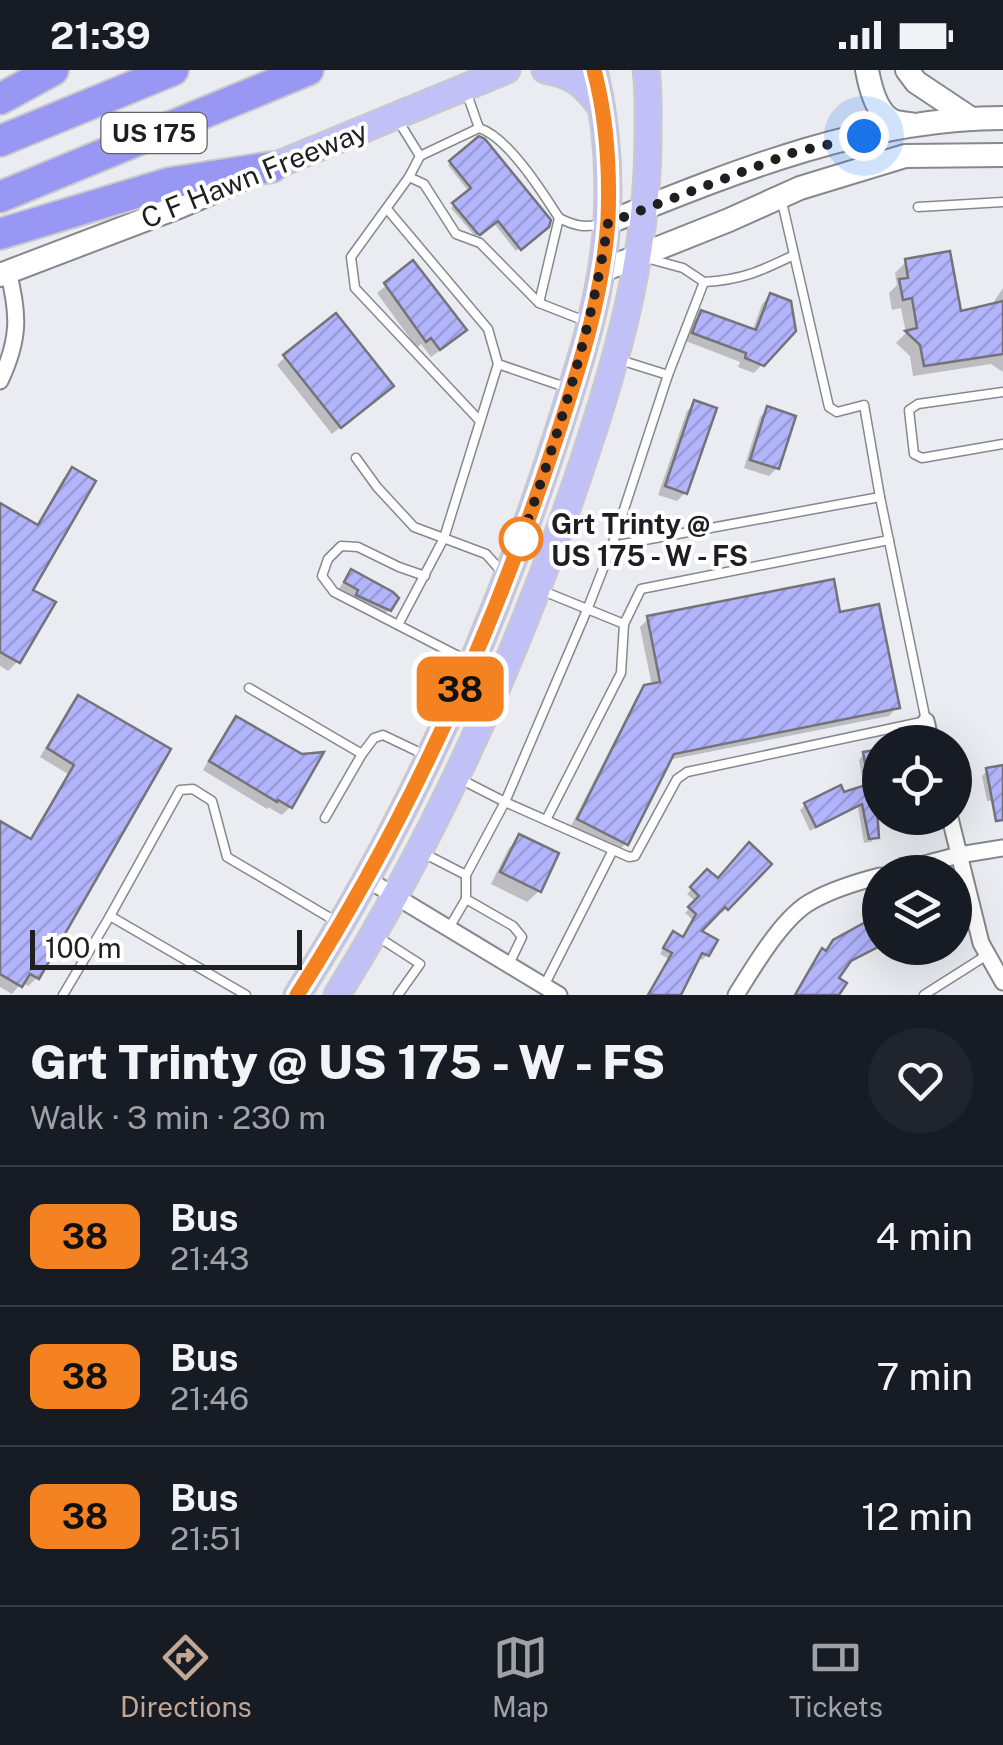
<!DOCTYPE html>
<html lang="en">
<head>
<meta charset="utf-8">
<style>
  body { margin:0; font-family:"Public Sans",sans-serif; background:#20242c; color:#f1f3f6; height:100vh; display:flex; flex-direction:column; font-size:38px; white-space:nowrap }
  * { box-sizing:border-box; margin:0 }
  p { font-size:32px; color:#9ea1a6 }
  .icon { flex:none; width:55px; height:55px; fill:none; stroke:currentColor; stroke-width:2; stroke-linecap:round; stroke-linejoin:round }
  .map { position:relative; height:925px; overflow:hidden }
  .panel { display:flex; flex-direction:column; background:#171b24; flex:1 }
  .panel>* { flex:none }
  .badge { padding:0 20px; border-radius:15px; font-size:35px; line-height:65px }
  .tools { position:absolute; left:862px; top:655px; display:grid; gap:20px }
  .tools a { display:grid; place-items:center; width:110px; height:110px; border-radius:50%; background:#171b24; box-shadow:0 10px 40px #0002; font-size:50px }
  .scale { position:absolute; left:30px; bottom:25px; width:272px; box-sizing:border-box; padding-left:10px; border:5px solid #1f1f22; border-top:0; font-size:28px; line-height:35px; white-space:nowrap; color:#1f1f22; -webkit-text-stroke:8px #fff; paint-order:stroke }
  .you { position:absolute; width:50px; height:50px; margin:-25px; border:8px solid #fff; border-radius:50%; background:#1a73e8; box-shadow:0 0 0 15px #1a73e833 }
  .map>.badge { position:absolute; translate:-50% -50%; box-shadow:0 0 0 5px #fff }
  .round { display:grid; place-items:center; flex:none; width:105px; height:105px; border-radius:52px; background:#20242c }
  .overview { display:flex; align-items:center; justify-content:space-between; height:170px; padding:0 30px }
  h1 { font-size:48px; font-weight:800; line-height:75px }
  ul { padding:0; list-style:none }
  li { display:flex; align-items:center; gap:30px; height:140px; padding:0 30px; border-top:2px solid #363941 }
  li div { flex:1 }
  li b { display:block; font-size:38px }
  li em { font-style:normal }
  li .badge { min-width:110px; font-weight:700; text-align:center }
  .status { display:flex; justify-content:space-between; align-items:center; height:70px; padding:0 50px; background:#171b24; direction:ltr }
  .status svg { height:28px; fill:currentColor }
  .dock { display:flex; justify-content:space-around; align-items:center; height:140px; border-top:2px solid #363941; background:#171b24; font-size:28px; color:#9ea1a6 }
  .dock a { display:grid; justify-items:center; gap:5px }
  .dock .on { color:#c3a693 }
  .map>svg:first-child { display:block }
  .shadow { fill:#0003 }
  .building { fill:url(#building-hatch); stroke:#737379; stroke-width:2.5 }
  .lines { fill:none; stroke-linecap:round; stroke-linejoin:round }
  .lane-casing { stroke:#87888d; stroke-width:11 }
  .street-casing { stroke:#87888d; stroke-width:19 }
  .secondary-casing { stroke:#87888d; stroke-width:26 }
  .primary-casing { stroke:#c9c9ca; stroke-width:29 }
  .highway-casing { stroke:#c9c9ca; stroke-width:34 }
  .lane { stroke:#fff; stroke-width:8 }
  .street { stroke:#fff; stroke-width:15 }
  .secondary { stroke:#fff; stroke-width:22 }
  .primary { stroke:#c1c1f8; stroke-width:25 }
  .highway { stroke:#9897f4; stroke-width:30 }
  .line-casing { stroke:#fff; stroke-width:22 }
  .line { stroke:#f58220; stroke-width:15 }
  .walk { stroke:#1f1f22; stroke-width:10; stroke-dasharray:0 18 }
  .stop-dot { fill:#fff; stroke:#f58220; stroke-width:5 }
  .labels { text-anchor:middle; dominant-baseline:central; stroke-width:8; stroke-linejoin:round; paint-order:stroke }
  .shield { fill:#fff; stroke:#626264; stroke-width:2.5 }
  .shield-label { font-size:25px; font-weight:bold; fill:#1f1f22 }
  .street-label { font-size:28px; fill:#1f1f22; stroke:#fff }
  .stop-label { font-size:28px; font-weight:bold; fill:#1f1f22; stroke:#fff; text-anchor:start }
</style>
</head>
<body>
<div class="status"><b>21:39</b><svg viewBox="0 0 49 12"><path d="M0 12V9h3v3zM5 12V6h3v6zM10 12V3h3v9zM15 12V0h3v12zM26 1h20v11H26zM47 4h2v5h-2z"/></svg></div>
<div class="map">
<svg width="1003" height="925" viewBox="0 0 1003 925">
  <defs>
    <pattern id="building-hatch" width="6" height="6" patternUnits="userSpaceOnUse" patternTransform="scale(2.5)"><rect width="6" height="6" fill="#b2b4fc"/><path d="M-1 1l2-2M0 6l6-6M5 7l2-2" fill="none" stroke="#999ad8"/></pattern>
  </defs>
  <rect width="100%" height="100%" fill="#ebecf2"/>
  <g class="shadow">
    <path d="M478 70 547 156 516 181 493 152 475 166 451 138 469 122 448 95Z"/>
    <path d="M906 192 959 244 991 236 1003 218V302L991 294 913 306 910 286 896 273 906 263 901 238 892 240 889 223 897 215 895 203Z"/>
    <path d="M412 194 456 268 431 287 421 274 417 278 377 223Z"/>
    <path d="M770 226 794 260 754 303 738 297 740 292 686 271 694 251 702 243 752 262 762 234Z"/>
    <path d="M285 287 382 324 332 364 277 295Z"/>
    <path d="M695 333 685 423 677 431 658 425 687 341Z"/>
    <path d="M768 339 777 398 769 406 744 398 760 347Z"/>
    <path d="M72 400 29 521 18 591 8 601 0 596V436L36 456 63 409Z"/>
    <path d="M351 502 389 540 380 548 337 521Z"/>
    <path d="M838 545 897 637 889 646 668 690 626 773 617 782 570 758 637 626 646 617 652 616 640 557 648 549Z"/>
    <path d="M78 628 168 680 37 908 28 916 22 912 12 924 0 917V754L29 771 68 704 40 687 70 636Z"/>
    <path d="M237 649 301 687 320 685 290 737 282 745 268 737 267 739 203 700 228 657Z"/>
    <path d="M880 681V741L874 742 876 767 871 772 864 773 858 737 810 761 800 740 805 735 864 718 859 690 864 684Z"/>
    <path d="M1003 698V729L987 731 982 706 987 701Z"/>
    <path d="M520 767 539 821 527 832 491 814 509 778Z"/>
    <path d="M769 794 722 843 719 840 698 862 707 885 702 890 697 887 678 925H648L669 889 660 884 668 869H682L693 850 685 843 696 832 687 824 707 802 718 812Z"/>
    <path d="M892 878H919L894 886Z"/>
  </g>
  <g class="building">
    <path d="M479 66 485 69 551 150 549 157 521 180 498 151 480 165 478 164 452 133 471 118 449 91Z"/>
    <path d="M950 181 961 241 1003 231V284L924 296 920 275 905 261 917 258 912 228 903 230 899 209 908 208 905 189Z"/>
    <path d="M413 190 467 260 440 280 431 268 426 272 384 213Z"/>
    <path d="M770 223 791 231 796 261 764 296 745 288 746 283 692 263 701 240 756 260Z"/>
    <path d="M336 243 394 316 341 358 283 285Z"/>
    <path d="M694 330 717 338 687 424 665 416Z"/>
    <path d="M767 336 796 346 779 399 750 390Z"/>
    <path d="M72 397 96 411 33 520 56 532 20 593 0 582V433L38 455Z"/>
    <path d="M351 499 393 522 399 528 391 541 356 525 358 520 344 512Z"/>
    <path d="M834 509 840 542 879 534 900 638 674 684 628 775 577 749 644 615 660 612 647 546Z"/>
    <path d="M78 625 171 679 39 909 30 904 22 917 0 904V751L31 769 74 695 47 678Z"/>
    <path d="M236 646 302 684 324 682 292 738 278 730 277 732 209 691Z"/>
    <path d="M880 679V738L877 739 879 768 869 769 862 734 816 757 804 733 841 715 844 722 869 714 863 682Z"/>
    <path d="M1003 695V750L996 751 986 698Z"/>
    <path d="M519 764 559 783 541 822 500 802Z"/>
    <path d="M749 772 772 794 728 840 725 837 702 861 718 870 709 886 702 883 681 925H648L672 883 663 878 673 861 683 867 696 844 688 837 699 826 690 817 707 799 718 808Z"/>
    <path d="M880 844V876L851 891 839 908 847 913 839 925H795L822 878 826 881 833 870Z"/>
  </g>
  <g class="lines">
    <g class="lane-casing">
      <g id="lane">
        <path d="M399 52 420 86 409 107 351 187 355 218 479 350"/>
        <path d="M479 58C508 67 543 123 559 148"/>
        <path d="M420 86 479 58 466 21"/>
        <path d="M409 107 424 114 456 164 480 173 539 233"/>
        <path d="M918 137 1003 132"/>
        <path d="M387 139 488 259 498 294"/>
        <path d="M704 212C742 210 761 201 794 185"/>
        <path d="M585 251 539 233 559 148C575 156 584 158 602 154"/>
        <path d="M620 290 668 305"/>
        <path d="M1003 322 918 334 909 340 914 384 922 388 1003 374"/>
        <path d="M356 388 377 417 414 457 486 484 501 501"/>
        <path d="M612 476 880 427"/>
        <path d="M543 521 624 554 621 603 546 750"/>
        <path d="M624 554 641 519 889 470"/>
        <path d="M398 555 334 522 322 506 328 489 341 476 358 477 399 497 425 506"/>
        <path d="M468 591 398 555 444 468 498 294 565 317"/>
        <path d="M249 618 362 684 374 668 383 665 425 685"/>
        <path d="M462 710 505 732 629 787 635 786 677 709 687 702 926 651 880 427 864 335 837 342 829 337 782 132"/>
        <path d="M325 748 362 684"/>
        <path d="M425 784 466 805"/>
        <path d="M466 829 513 856 522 867 509 894"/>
        <path d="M110 846 180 720 193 719 212 731 227 787 337 852"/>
        <path d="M449 858 466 829V805L505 732 587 540 612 476 668 305 704 212 683 198 646 188"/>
        <path d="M375 865 420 894 398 925"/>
        <path d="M544 916 613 780"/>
        <path d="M63 925 110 846 246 925"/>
        <path d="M924 925 987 885"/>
      </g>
    </g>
    <g class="street-casing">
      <g id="street">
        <path d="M0 311C20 269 19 244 8 201"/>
        <path d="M926 651 931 672"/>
        <path d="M950 748 981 873 1003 912"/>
        <path d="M894 802 959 785 1003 778"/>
        <path d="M367 809 559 925"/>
        <path d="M736 925C753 898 783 846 812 831 833 819 857 812 880 806"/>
      </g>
    </g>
    <g class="secondary-casing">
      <g id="secondary">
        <path d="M867 0C870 16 876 43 893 51 895 52 908 54 910 54"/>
        <path d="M907 0 916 12 970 48"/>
        <path d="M607 153C734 102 865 48 1003 48"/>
        <path d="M601 201 729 150 800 118 905 86 1003 85"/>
        <path d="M0 205 181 136 243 109"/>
      </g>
    </g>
    <g class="primary-casing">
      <g id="primary">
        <path d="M545 0C575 6 583 14 601 37"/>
        <path d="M272 97 507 0"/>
        <path d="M297 925C408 752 492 565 555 371 578 300 603 225 607 150 610 99 606 49 594 0"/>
        <path d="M337 925C443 754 524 571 587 380 622 274 649 173 648 61 648 40 649 20 646 0"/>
      </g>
    </g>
    <g class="highway-casing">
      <g id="highway">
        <path d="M0 29 53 0"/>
        <path d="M0 71 173 0"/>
        <path d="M0 127 308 0"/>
        <path d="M0 164 169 113 272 97"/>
      </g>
    </g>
    <use href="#lane" class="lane"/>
    <use href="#street" class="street"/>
    <use href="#secondary" class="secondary"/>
    <use href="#primary" class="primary"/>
    <use href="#highway" class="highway"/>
  </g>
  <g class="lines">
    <g class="line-casing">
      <path id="line" d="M297 925C406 754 490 570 553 378 577 305 603 227 608 150 610 99 607 49 594 0"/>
    </g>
    <use href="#line" class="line"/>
    <path class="walk" d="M521 469 519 476C556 370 591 265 608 153L792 83 864 66"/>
  </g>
  <circle class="stop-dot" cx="521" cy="469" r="20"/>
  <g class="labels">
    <rect class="shield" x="101.5" y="43" width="105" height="40" rx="8"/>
    <g class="shield-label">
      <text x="154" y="63">US 175</text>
    </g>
    <g class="street-label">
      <text transform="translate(254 104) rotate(-22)">C F Hawn Freeway</text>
    </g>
    <g class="stop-label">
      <text x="551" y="453">Grt Trinty @<tspan x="551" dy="32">US 175 - W - FS</tspan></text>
    </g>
  </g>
</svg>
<div class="tools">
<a><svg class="icon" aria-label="locate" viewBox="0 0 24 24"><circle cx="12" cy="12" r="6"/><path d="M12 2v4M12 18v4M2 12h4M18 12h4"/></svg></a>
<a><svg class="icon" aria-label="layers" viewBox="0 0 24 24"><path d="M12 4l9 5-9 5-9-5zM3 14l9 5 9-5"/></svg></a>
</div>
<div class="scale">100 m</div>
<div class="you" style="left:864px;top:66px"></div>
<b class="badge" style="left:460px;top:619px;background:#f58220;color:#111">38</b>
</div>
<section class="panel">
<div class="overview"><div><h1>Grt Trinty @ US 175 - W - FS</h1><p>Walk · 3 min · 230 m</p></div><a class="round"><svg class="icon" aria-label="heart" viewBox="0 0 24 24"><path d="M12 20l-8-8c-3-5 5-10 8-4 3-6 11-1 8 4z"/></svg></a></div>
<ul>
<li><span class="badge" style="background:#f58220;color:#111">38</span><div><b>Bus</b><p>21:43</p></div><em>4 min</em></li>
<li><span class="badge" style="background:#f58220;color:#111">38</span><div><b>Bus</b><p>21:46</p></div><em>7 min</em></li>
<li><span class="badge" style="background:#f58220;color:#111">38</span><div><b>Bus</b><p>21:51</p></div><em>12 min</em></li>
</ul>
</section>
<nav class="dock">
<a class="on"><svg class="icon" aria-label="directions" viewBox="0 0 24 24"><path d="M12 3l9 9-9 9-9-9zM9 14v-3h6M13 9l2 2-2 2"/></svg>Directions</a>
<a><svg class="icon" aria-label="map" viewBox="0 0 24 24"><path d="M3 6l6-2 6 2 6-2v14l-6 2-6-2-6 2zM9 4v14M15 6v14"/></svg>Map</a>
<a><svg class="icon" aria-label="tickets" viewBox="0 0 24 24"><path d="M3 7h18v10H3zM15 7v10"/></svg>Tickets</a>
</nav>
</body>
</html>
